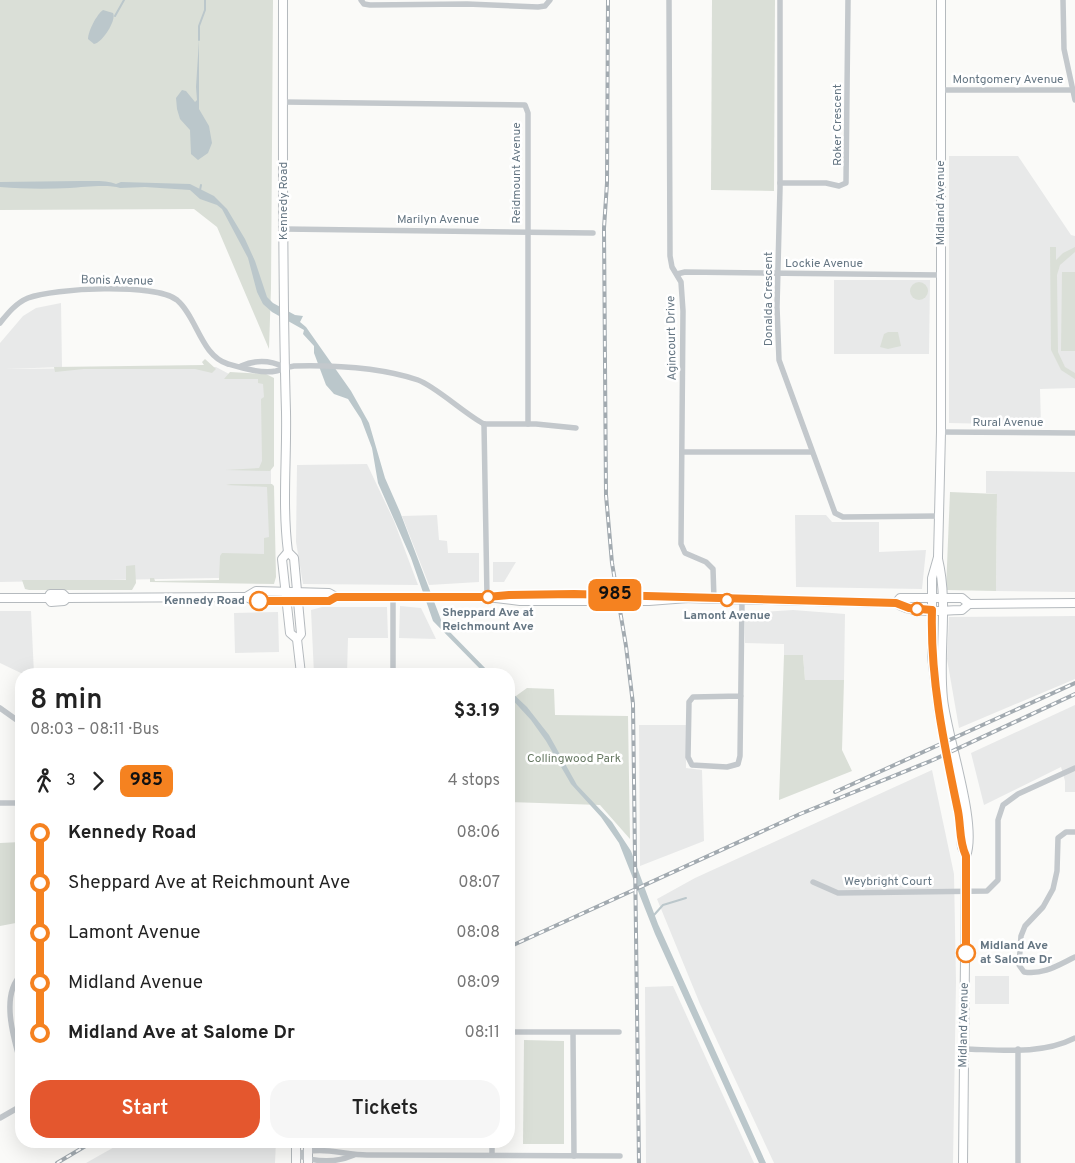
<!DOCTYPE html>
<html lang="en">
<head>
<meta charset="utf-8">
<style>
  body { margin:0; font-family:Overpass,sans-serif; background:#f6f6f6; color:#222; height:100vh; display:flex; flex-direction:column; font-size:19px; white-space:nowrap }
  * { box-sizing:border-box; margin:0 }
  p { font-size:16px; color:#767676 }
  .icon { flex:none; width:28px; height:28px; fill:none; stroke:currentColor; stroke-width:2; stroke-linecap:round; stroke-linejoin:round }
  .map { position:relative; flex:1; overflow:hidden }
  .sheet { position:absolute; left:15px; top:668px; width:500px; height:480px; display:flex; flex-direction:column; background:#fff; border-radius:20px; box-shadow:0 5px 20px #0002 }
  .sheet>* { flex:none }
  .badge { padding:0 10px; border-radius:8px; font-size:18px; line-height:32px }
  .map>.badge { position:absolute; translate:-50% -50%; box-shadow:0 0 0 2px #fff }
  .legs { display:flex; align-items:center; gap:8px; height:55px; padding:0 15px; font-size:16px }
  .legs p { margin-inline-start:auto }
  .head { display:flex; align-items:center; justify-content:space-between; height:85px; padding:0 15px }
  h1 { font-size:28px; font-weight:600; line-height:38px }
  .action { display:flex; gap:10px; margin-top:auto; padding:10px 15px }
  .action a { flex:1; height:58px; border-radius:20px; background:#e4572e; color:#fff; font-size:20px; font-weight:600; line-height:58px; text-align:center }
  .action a+a { background:#f6f6f6; color:#222 }
  ul { padding:0 15px; list-style:none }
  li { display:flex; align-items:center; gap:18px; height:50px; font-size:19px }
  li i { display:grid; place-items:center; width:8px; height:100%; margin:0 6px; background:currentColor }
  li i::after { content:''; width:12px; height:12px; margin:-6px; border:4px solid; border-radius:50%; background:#fff }
  li p { margin-inline-start:auto }
  li:first-child i { background:linear-gradient(#0000 50%,currentColor 0) }
  li:last-child i { background:linear-gradient(currentColor 50%,#0000 0) }
  .map>svg:first-child { display:block }
  .built { fill:#e8e9e9 }
  .green { fill:#dadfd7 }
  .water { fill:#bbc7cb }
  .lines { fill:none; stroke-linecap:round; stroke-linejoin:round }
  .stream { stroke:#bbc7cb; stroke-width:2 }
  .major-casing { stroke:#b5babe; stroke-width:10 }
  .minor { stroke:#c3c8cc; stroke-width:5.5 }
  .major { stroke:#fff; stroke-width:8 }
  .rail-casing { stroke:#a2aab0; stroke-width:4 }
  .rail { stroke:#fff; stroke-width:2; stroke-dasharray:5.5; stroke-linecap:butt }
  .line-1-casing { stroke:#fff; stroke-width:11 }
  .line-1 { stroke:#f58220; stroke-width:8 }
  .stop-1-dot { fill:#fff; stroke:#f58220; stroke-width:2.5 }
  .labels { text-anchor:middle; dominant-baseline:central; stroke-width:5; stroke-linejoin:round; paint-order:stroke }
  .street-label { font-size:12px; fill:#657683; stroke:#fff }
  .stop-label { font-size:12px; font-weight:bold; fill:#657683; stroke:#fff }
  .park-label { font-size:12px; fill:#687a64; stroke:#fff }
</style>
</head>
<body>
<div class="map">
<svg width="1075" height="1163" viewBox="0 0 1075 1163">
  <rect width="100%" height="100%" fill="#fafaf8"/>
  <g class="built">
    <path d="M949 156H1018L1071 235 1075 236V388L1040 389 1041 425 949 423Z"/>
    <path d="M834 280H930L929 354H834Z"/>
    <path d="M61 303 62 367 5 369 216 367 231 375 270 378 272 577 0 582V343L23 316 36 308Z"/>
    <path d="M367 464 394 521 418 585 303 584 296 542 297 465Z"/>
    <path d="M986 471 1075 472V592L996 591 997 494 986 493Z"/>
    <path d="M437 515 439 540 447 541 448 553H479V582L429 585 402 516Z"/>
    <path d="M795 515H826L832 522H879V552L926 550 922 589 796 587Z"/>
    <path d="M493 562H516L504 582H493Z"/>
    <path d="M400 606 421 608 436 639 399 638Z"/>
    <path d="M322 607H387L388 638H348L347 674H314L311 610Z"/>
    <path d="M793 610 845 614 844 680H805L803 655H784V644L745 643V613Z"/>
    <path d="M0 611H31L34 674H23L0 663Z"/>
    <path d="M278 612 279 652 235 653 234 613Z"/>
    <path d="M1075 616V679L959 728 947 659 949 617Z"/>
    <path d="M1075 705V792H1065V781L1061 767 984 805 971 753Z"/>
    <path d="M639 725H686V768L702 770 704 841 640 866Z"/>
    <path d="M932 770 954 874 956 982 953 1163H774L700 1004 657 899 695 878Z"/>
    <rect x="975" y="976" width="34" height="28"/>
    <path d="M673 986 754 1163H646L645 987Z"/>
    <path d="M125 1141H276L275 1163H86Z"/>
  </g>
  <g class="green">
    <path d="M0 0H273L271 288 269 349 217 227 194 209 0 210Z"/>
    <path d="M712 0H775L774 191 711 190Z"/>
    <path d="M1050 247H1056V260L1063 253 1075 247V252L1060 265 1057 275 1058 352 1065 367 1075 373V379L1061 370 1051 350Z"/>
    <path d="M1062 272H1075V351H1061Z"/>
    <circle cx="919" cy="291" r="9"/>
    <path d="M888 332H898L901 346 888 349 880 347 884 334Z"/>
    <path d="M205 359 216 369 212 373 195 369H84L55 372 54 367 204 365 202 362Z"/>
    <path d="M230 372 266 374 274 378V466L270 471 225 470 259 468 262 461 261 399 264 397 263 384 258 383V379H224Z"/>
    <path d="M231 484H272L274 486 276 577 274 584 150 582V578H154L155 581 219 580 220 556 222 553 264 554V538L269 537 267 487 226 485Z"/>
    <path d="M950 492 997 494 996 591 946 590Z"/>
    <path d="M135 565 136 583 132 590H29L25 589 22 580H126V566Z"/>
    <path d="M784 655H803L805 680H844L842 750 852 771 779 800Z"/>
    <path d="M527 688 554 689 555 715 628 716 630 839 600 805 509 802V701Z"/>
    <path d="M21 842V922L0 926V843Z"/>
    <path d="M524 1040 564 1041V1144H523Z"/>
  </g>
  <g class="water">
    <path d="M103 10 113 13C117 20 102 43 94 44L88 39C88 31 97 14 103 10Z"/>
    <path d="M199 40V109L209 126 212 143 208 153 198 160 191 154 190 130 180 119 177 109 176 98 182 90 186 91 195 102 197 100 196 87Z"/>
    <path d="M81 181C91 181 108 180 116 184L121 182 190 184 214 196 227 209 245 239 255 261 267 297 273 303 295 315 303 316 300 322 306 327 351 391 369 423 385 478 400 512 443 625 491 674H485L433 621 411 558 378 483 372 448 361 419 348 399 334 394 326 385 314 353V346L303 334 304 330 272 312 263 304 257 292 248 258 222 209 217 205 200 199 190 190 145 187 120 188C109 184 83 187 70 188 47 189 23 189 0 187V182Z"/>
    <path d="M509 690 527 707 549 735 577 785 612 822 631 851 658 924 766 1163H759L655 934 619 843 601 817 571 784 546 741 531 720 509 696Z"/>
  </g>
  <g class="lines">
    <g class="stream">
      <path d="M115 16 124 0"/>
      <path d="M199 40V26L205 10V0"/>
      <path d="M200 190 201 185"/>
      <path d="M654 915 663 905 686 898"/>
    </g>
    <g class="major-casing">
      <g id="major">
        <path d="M283 0C283 137 282 275 286 412 287 459 282 505 288 552L294 558 301 634 297 639"/>
        <path d="M941 0V432L938 557 932 578V656L939 713 959 816 962 847 966 856"/>
        <path d="M288 552 282 559 290 633 297 639 301 674"/>
        <path d="M938 559C949 605 938 652 943 699 947 737 978 824 966 856L963 1163"/>
        <path d="M501 596H662"/>
        <path d="M246 597 256 591 329 593 336 597"/>
        <path d="M0 598H48L51 602 64 601 67 598 237 597H246L256 601H329L336 597H487L520 601H649L688 598"/>
        <path d="M48 598 50 594H63L67 598"/>
        <path d="M683 598 896 603C912 615 944 610 962 610L969 604"/>
        <path d="M896 603 900 598H962L969 604 1075 603"/>
        <path d="M296 1141V1163"/>
        <path d="M308 1141V1163"/>
      </g>
    </g>
    <g class="minor">
      <path d="M361 0 364 4 370 5 467 4 538 7 545 6 550 0"/>
      <path d="M669 0 670 256 672 267 681 282 683 311 681 544 685 553 706 562 713 569 714 599"/>
      <path d="M780 0V188L777 307 779 360 835 513 843 517 939 516"/>
      <path d="M1063 0 1064 49 1075 100"/>
      <path d="M941 90H1075"/>
      <path d="M283 102 525 105 528 113V424"/>
      <path d="M780 183H826L839 186 846 183 848 0"/>
      <path d="M284 229 593 233"/>
      <path d="M677 274 685 272 940 275"/>
      <path d="M0 323C8 313 16 303 28 298 54 288 155 283 177 300 197 317 201 356 228 364 242 368 262 374 276 371 283 369 287 367 294 366 335 365 379 367 418 380 435 386 465 414 484 424"/>
      <path d="M241 366C255 360 270 360 284 367"/>
      <path d="M484 424 487 597"/>
      <path d="M484 424H536L576 428"/>
      <path d="M941 432 1075 433"/>
      <path d="M682 452H811"/>
      <path d="M393 674V596"/>
      <path d="M741 696 693 697 689 702 688 757 692 765 727 767 738 764 740 756 742 600"/>
      <path d="M0 708 21 723"/>
      <path d="M0 803H21"/>
      <path d="M1075 832H1066L1058 838 1057 871 1053 889 1043 907 1025 926 1021 936 1019 965 1024 972C1044 975 1058 965 1075 957"/>
      <path d="M813 882 838 893 987 891 998 880V820L1003 805 1018 794 1075 768"/>
      <path d="M21 975C0 995 14 1040 21 1064"/>
      <path d="M509 1032H619"/>
      <path d="M573 1033 574 1156"/>
      <path d="M965 1049C1001 1050 1042 1055 1075 1038"/>
      <path d="M0 1118 21 1106"/>
      <path d="M492 1141V1155"/>
      <path d="M296 1155C320 1145 343 1155 367 1155L620 1156"/>
      <path d="M296 1155C315 1162 336 1163 354 1155"/>
      <path d="M1018 1163V1049"/>
    </g>
    <use href="#major" class="major"/>
    <g class="rail-casing">
      <g id="rail">
        <path d="M608 0 607 183 604 228 606 495 612 563 626 646 633 704 639 1163"/>
        <path d="M835 792 1075 683"/>
        <path d="M509 947 800 814 933 760 1075 694"/>
        <path d="M57 1163 94 1141"/>
      </g>
    </g>
    <use href="#rail" class="rail"/>
  </g>
  <g class="lines">
    <g class="line-1-casing">
      <path id="line-1" d="M259 601H329L336 597H487L509 595 574 594 896 603 909 608 932 610C930 679 944 744 958 811 961 826 959 842 966 856V953"/>
    </g>
    <use href="#line-1" class="line-1"/>
  </g>
  <g class="stop-1-dot">
    <circle cx="488" cy="597" r="6"/>
    <circle cx="727" cy="600" r="6"/>
    <circle cx="259" cy="601" r="9"/>
    <circle cx="917" cy="609" r="6"/>
    <circle cx="966" cy="953" r="9"/>
  </g>
  <g class="labels">
    <g class="street-label">
      <text x="1008" y="80">Montgomery Avenue</text>
      <text transform="translate(838 125) rotate(-90)">Roker Crescent</text>
      <text transform="translate(517 173) rotate(-90)">Reidmount Avenue</text>
      <text transform="translate(284 201) rotate(-90)">Kennedy Road</text>
      <text transform="translate(941 203) rotate(-90)">Midland Avenue</text>
      <text x="438" y="220">Marilyn Avenue</text>
      <text x="824" y="264">Lockie Avenue</text>
      <text transform="translate(117 281) rotate(1)">Bonis Avenue</text>
      <text transform="translate(769 299) rotate(-90)">Donalda Crescent</text>
      <text transform="translate(672 338) rotate(-91)">Agincourt Drive</text>
      <text x="1008" y="423">Rural Avenue</text>
      <text x="888" y="882">Weybright Court</text>
      <text transform="translate(964 1025) rotate(-89)">Midland Avenue</text>
    </g>
    <g class="stop-label">
      <text x="245" y="601" text-anchor="end">Kennedy Road</text>
      <text x="488" y="613">Sheppard Ave at<tspan x="488" dy="14">Reichmount Ave</tspan></text>
      <text x="727" y="616">Lamont Avenue</text>
      <text x="980" y="946" text-anchor="start">Midland Ave<tspan x="980" dy="14">at Salome Dr</tspan></text>
    </g>
    <g class="park-label">
      <text x="574" y="759">Collingwood Park</text>
    </g>
  </g>
</svg>
<b class="badge" style="left:615px;top:595px;background:#f58220;color:#111">985</b>
<section class="sheet">
<div class="head"><div><h1>8 min</h1><p>08:03 – 08:11 · Bus</p></div><b>$3.19</b></div>
<div class="legs"><svg class="icon" aria-label="walk" viewBox="0 0 24 24"><circle cx="13" cy="4" r="2"/><path d="M13 8l-2 6 4 7M11 14l-3 7M7 12l3-4h3l4 4"/></svg>3<svg class="icon" aria-label="forward" viewBox="0 0 24 24"><path d="M9 5l7 7-7 7"/></svg><b class="badge" style="background:#f58220;color:#111">985</b><p>4 stops</p></div>
<ul>
<li><i style="color:#f58220"></i><b>Kennedy Road</b><p>08:06</p></li>
<li><i style="color:#f58220"></i><span>Sheppard Ave at Reichmount Ave</span><p>08:07</p></li>
<li><i style="color:#f58220"></i><span>Lamont Avenue</span><p>08:08</p></li>
<li><i style="color:#f58220"></i><span>Midland Avenue</span><p>08:09</p></li>
<li><i style="color:#f58220"></i><b>Midland Ave at Salome Dr</b><p>08:11</p></li>
</ul>
<div class="action"><a>Start</a><a>Tickets</a></div>
</section>
</div>
</body>
</html>
